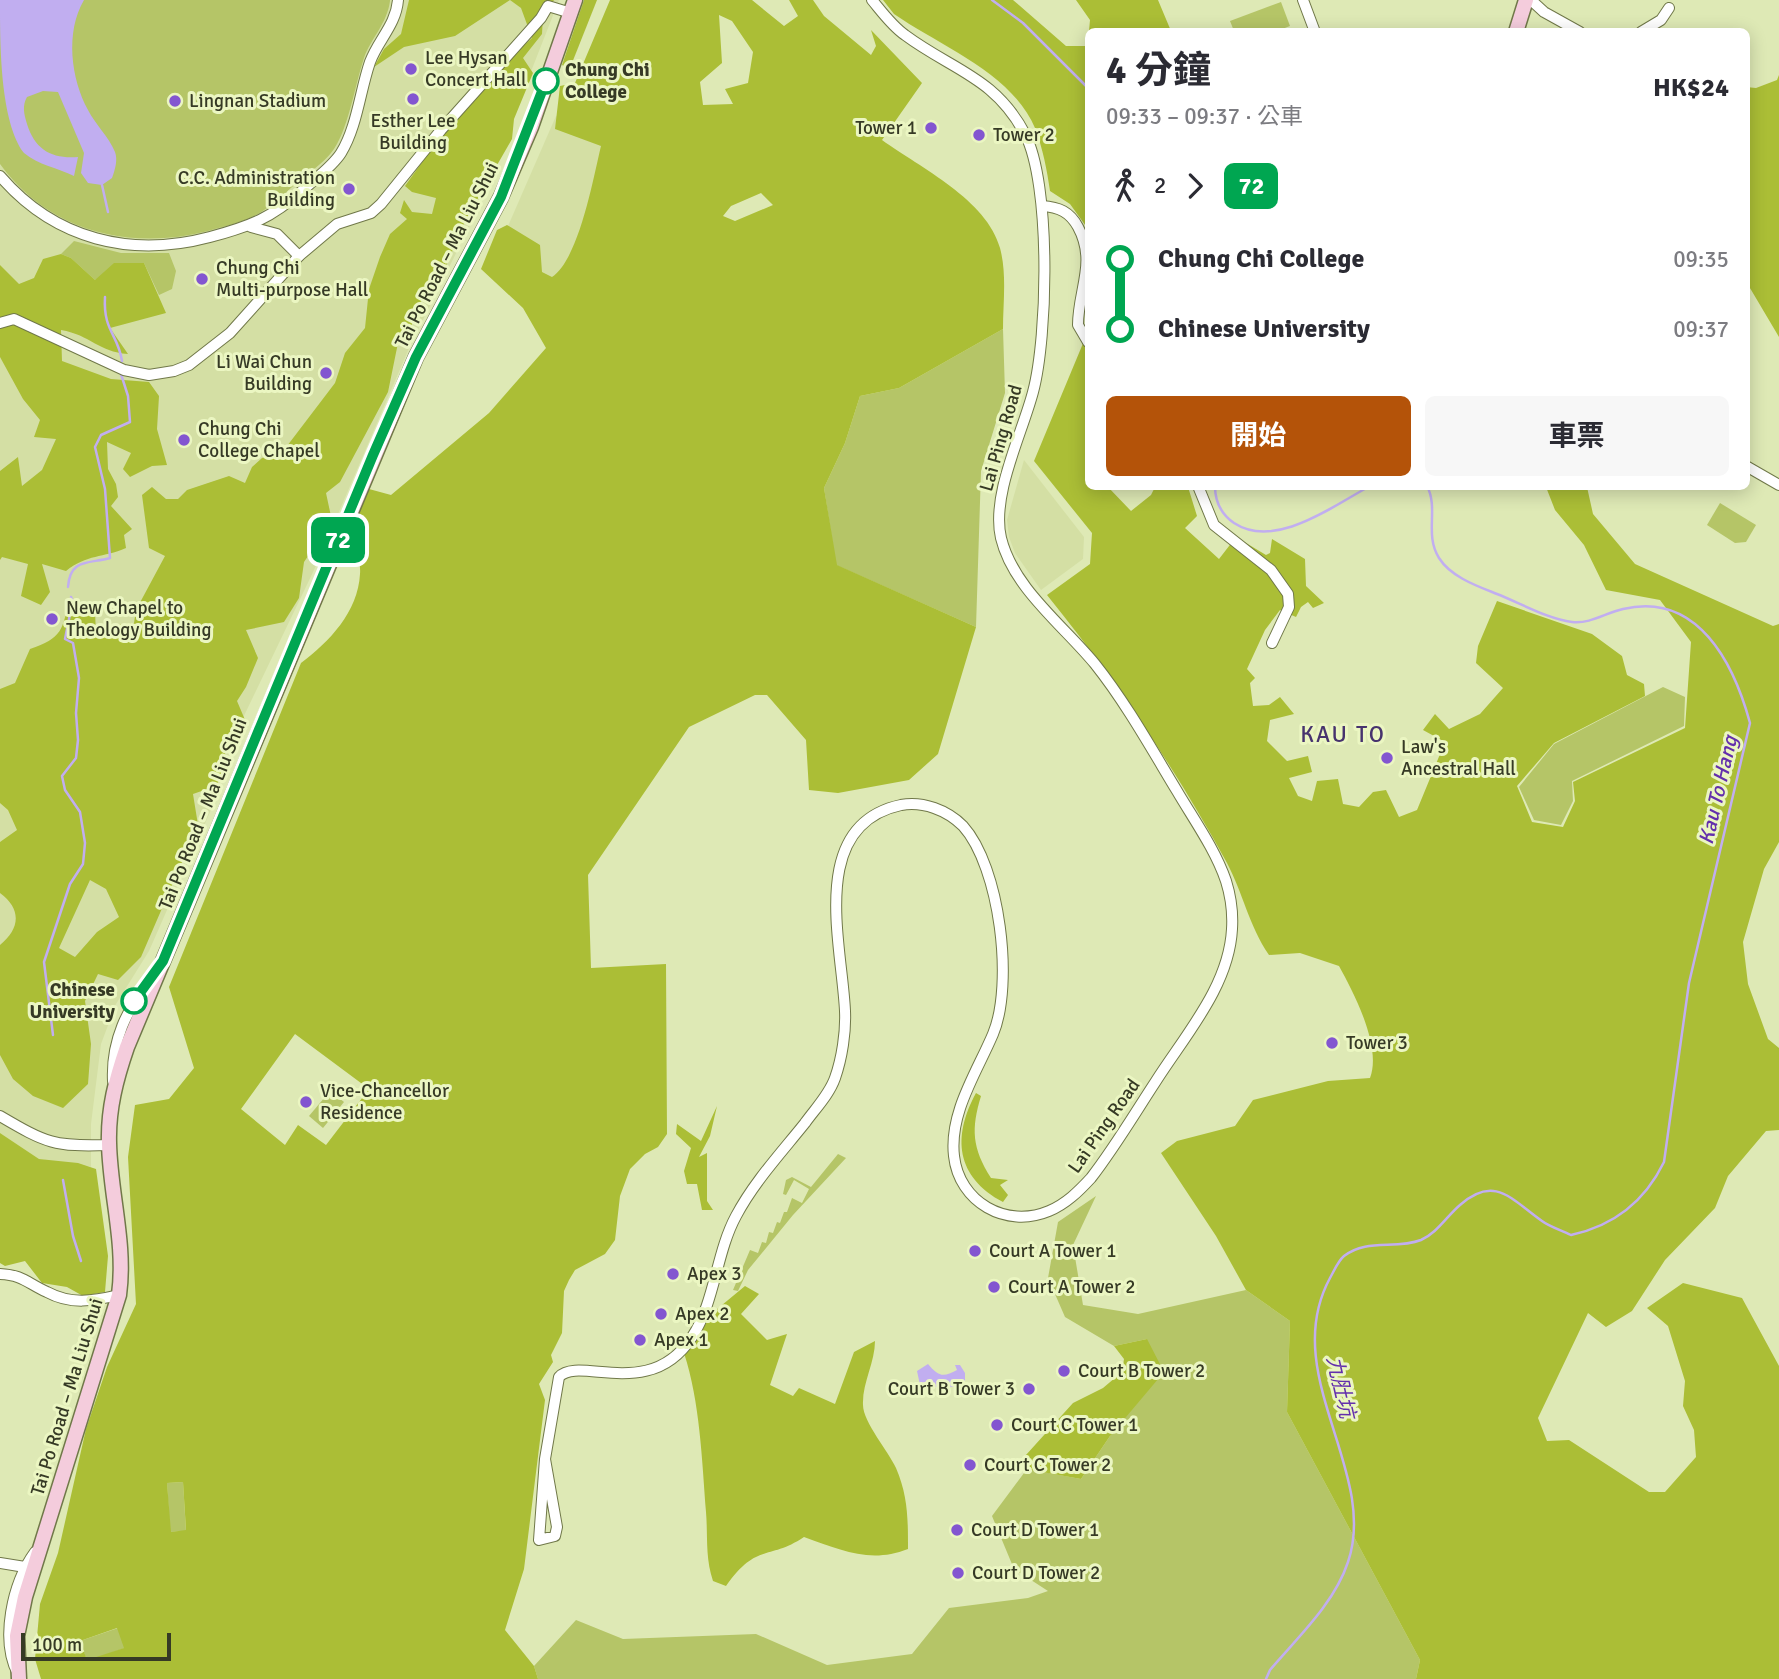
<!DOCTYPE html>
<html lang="zh-TW">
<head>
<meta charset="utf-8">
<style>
  body { margin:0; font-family:Signika,"Noto Sans TC",sans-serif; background:#f7f7f7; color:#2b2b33; height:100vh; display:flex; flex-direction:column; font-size:26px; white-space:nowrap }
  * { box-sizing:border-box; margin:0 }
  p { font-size:23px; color:#7c7c81 }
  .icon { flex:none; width:38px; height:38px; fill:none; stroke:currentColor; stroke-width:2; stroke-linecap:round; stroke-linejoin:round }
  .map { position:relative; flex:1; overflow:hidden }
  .sheet { position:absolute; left:1085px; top:28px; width:665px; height:462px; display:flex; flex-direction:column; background:#fff; border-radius:10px; box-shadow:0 4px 18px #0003 }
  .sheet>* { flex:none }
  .badge { padding:0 14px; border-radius:10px; font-size:24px; line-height:46px }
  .scale { position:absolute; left:21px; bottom:18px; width:150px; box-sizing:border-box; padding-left:7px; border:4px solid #363a25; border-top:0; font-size:19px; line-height:24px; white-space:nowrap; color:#363a25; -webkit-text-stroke:5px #ebf6c2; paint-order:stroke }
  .map>.badge { position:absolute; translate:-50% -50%; box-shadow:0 0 0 4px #fff }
  .legs { display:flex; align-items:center; gap:10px; height:77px; padding:0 21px; font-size:23px }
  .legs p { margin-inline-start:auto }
  .head { display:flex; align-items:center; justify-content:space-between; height:119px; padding:0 21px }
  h1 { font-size:38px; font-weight:700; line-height:52px }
  .primary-button { display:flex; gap:14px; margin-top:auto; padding:14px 21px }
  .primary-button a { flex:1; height:80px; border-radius:10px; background:#b45309; color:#fff; font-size:28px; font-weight:700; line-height:80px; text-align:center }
  .primary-button a+a { background:#f7f7f7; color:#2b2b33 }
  ul { padding:0 21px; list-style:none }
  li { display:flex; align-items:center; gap:24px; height:70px; font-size:26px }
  li i { display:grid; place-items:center; width:10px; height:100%; margin:0 9px; background:currentColor }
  li i::after { content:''; width:18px; height:18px; margin:-9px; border:5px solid; border-radius:50%; background:#fff }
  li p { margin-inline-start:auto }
  li:first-child i { background:linear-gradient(#0000 50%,currentColor 0) }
  li:last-child i { background:linear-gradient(currentColor 50%,#0000 0) }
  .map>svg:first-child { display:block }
  .built { fill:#d4dfa4 }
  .green { fill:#b5c567 }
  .forest { fill:#abbe36; fill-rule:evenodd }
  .water { fill:#c1aef0 }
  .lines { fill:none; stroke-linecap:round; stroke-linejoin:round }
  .stream { stroke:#c1aef0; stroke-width:2.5 }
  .street-casing { stroke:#707849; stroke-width:12 }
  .secondary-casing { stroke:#707849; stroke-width:17 }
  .street { stroke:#fff; stroke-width:10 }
  .secondary { stroke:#f4ccdc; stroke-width:14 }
  .line-1-casing { stroke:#fff; stroke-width:16 }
  .line-1 { stroke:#00a651; stroke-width:10 }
  .poi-dot { fill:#8356d0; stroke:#ebf6c2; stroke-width:2.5 }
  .stop-1-dot { fill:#fff; stroke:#00a651; stroke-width:3.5 }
  .labels { text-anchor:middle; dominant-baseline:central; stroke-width:6; stroke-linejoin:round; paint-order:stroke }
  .poi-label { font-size:19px; fill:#363a25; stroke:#ebf6c2; text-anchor:start }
  .stop-label { font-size:19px; font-weight:bold; fill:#363a25; stroke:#ebf6c2; text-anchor:start }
  .street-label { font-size:19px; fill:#363a25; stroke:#ebf6c2 }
  .water-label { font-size:21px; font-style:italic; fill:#632fac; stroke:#ebf6c2 }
  .quarter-label { font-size:23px; letter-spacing:2px; fill:#47336e; stroke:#ebf6c2 }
</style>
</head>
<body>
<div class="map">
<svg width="1779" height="1679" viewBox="0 0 1779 1679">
  <rect width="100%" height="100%" fill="#dee9b5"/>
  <g class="built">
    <path d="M0 0H559L474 217 410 346 314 570 241 722 210 812 149 951 116 1004 101 1044 91 1124V1167L39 1159 0 1133Z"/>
    <path d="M556 116 621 145 559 287 494 258Z"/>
    <path d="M1024 460 1084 537 1083 559 1041 590 1015 553 1009 537 1007 520Z"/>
  </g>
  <g class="green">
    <path d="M0 0H390V1C387 24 371 38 364 58 355 84 348 133 331 153 322 164 310 172 299 181 286 192 273 205 258 214 242 223 225 226 208 231 130 251 49 232 0 164Z"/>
    <path d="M1281 2 1290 26 1277 31H1234L1230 21Z"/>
    <path d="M74 241 121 253H169L176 271 172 289 159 295 144 263 95 280 71 258 61 254Z"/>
    <path d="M1003 329 1005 393 981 471 976 627 836 565 824 488 845 443 860 396 899 388Z"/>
    <path d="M1720 503 1756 525 1746 542 1735 543 1707 525Z"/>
    <path d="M1663 687 1685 697 1684 726 1572 781 1573 801 1561 825 1534 820 1519 787 1554 744Z"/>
    <path d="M330 1091 344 1102 323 1128 309 1116Z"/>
    <path d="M838 1154 846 1158 793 1215 748 1270 738 1291 733 1290 750 1250 758 1253 762 1242 766 1243 769 1232 773 1233 777 1222 780 1223 784 1212H787L792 1198 802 1203 809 1189 794 1180 786 1195 783 1194 786 1180 792 1177 811 1187Z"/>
    <path d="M1096 1196 1073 1245 1083 1305 1138 1314 1246 1290 1290 1321 1287 1412 1420 1660 1416 1679H538L534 1666 576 1620 623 1639 756 1634 827 1665 912 1654 949 1608 1028 1598 1048 1591 1014 1569 992 1516 1027 1469 1081 1479 1110 1436 1147 1339 1114 1346 1065 1317 1048 1278 1058 1222Z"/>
    <path d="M183 1482 186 1531 170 1532 167 1483Z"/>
    <path d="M118 1628 125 1648 87 1661 80 1641Z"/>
  </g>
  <g class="forest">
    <path d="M409 0H510L455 36 404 47 374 67 384 49 401 34Z"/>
    <path d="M510 0H554L543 16 542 34 523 58 533 73 514 119 512 139 466 219 438 285 412 310V332L399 338 388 392 340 482 326 493 332 521 304 562 299 598 284 622 246 630 258 658 246 687 237 701 248 727 224 736 226 767 216 786 193 794 198 825 141 957 118 980 98 974 85 1001 91 1044 88 1084 63 1108 33 1096 13 1079 0 1055V945C20 929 22 909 0 893V842L17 830 8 810 0 803V689L15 683 30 649C62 638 63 630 69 598L95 611 96 635H105L117 625 134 623 136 610 165 556 149 548 142 495 152 487 166 499H178L187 490 229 476 245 483 252 467 262 458 284 450 335 383 345 353 365 328 369 289 380 257 390 234 407 219 400 213 404 200 412 212 432 214 436 198 412 192 405 186 453 119 497 70 532 38 521 8ZM90 880 106 889 119 917 97 932 75 957 59 948Z"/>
    <path d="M584 0H597L572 63 566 67 562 65Z"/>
    <path d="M610 0H752L784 26 798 16 789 0H813L824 16 871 55 876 46 871 30 922 83 882 140C921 168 987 200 1000 248 1007 274 1003 303 1003 329L899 388 860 396 845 443 824 488 837 565 976 627 938 754 909 780 838 793 809 790 806 740 767 695H755L689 727 588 875 591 968 666 964 667 1134 658 1147 645 1154 630 1169 620 1196 615 1240 605 1254 575 1270 569 1280 564 1291 562 1333 551 1355 553 1362 539 1384 545 1400 524 1569 505 1630 534 1666 538 1679H41L35 1659 40 1604 58 1553 86 1429 107 1367 136 1304 128 1157 135 1105 169 1099 194 1068 169 987 301 663C329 642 358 612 360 574 361 562 356 548 355 536 354 519 363 504 369 489L391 495 489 413 546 348 523 308 481 269 497 230 507 225 540 245 542 272 552 277C579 259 593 179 601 146L555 129 560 86 575 83ZM719 15 732 21 753 52 748 83 725 89 733 104 703 105 700 82 722 63ZM761 193 773 205 735 221 723 216 731 206ZM295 1034 369 1089 326 1145 298 1125 285 1145 241 1109ZM183 1482 186 1530 171 1532 167 1483ZM117 1628 124 1648 87 1660 80 1641Z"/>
    <path d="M883 0H1013L1066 46H1088V229L1070 204 1050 191C1047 170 1043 149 1035 128 1012 73 940 46 894 14Z"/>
    <path d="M1076 0H1158L1171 31H1089L1090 20Z"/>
    <path d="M1779 75V337L1747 283 1746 87 1756 88 1777 80Z"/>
    <path d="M61 254 71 258 95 280 114 263H144L166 313 110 328 128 354C98 352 91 335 61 330L62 361 111 379 149 382 159 396 157 429 167 465 152 466 130 477 123 469 131 453 107 442 108 469 116 484 118 497 111 506 132 529 124 535 126 548C103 558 87 554 66 571L42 564 50 592 41 605 21 596 28 564 2 557 0 560V471L18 457 22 486 42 470 56 439 34 437 40 420 23 399 0 357V265L19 284 34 278 43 259Z"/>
    <path d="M1088 303V486L1108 487 1131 511 1151 495 1155 487H1188L1197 516 1185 528 1219 559 1236 537 1266 555 1270 553 1272 539 1305 559 1306 586 1324 603 1313 608 1308 602 1301 607 1296 617 1280 610 1265 630 1247 669 1255 678 1250 683 1253 706 1269 705 1280 697 1294 714 1270 720 1267 741 1287 761 1308 756 1312 772 1289 778 1298 796 1312 801 1317 781 1338 779 1343 804 1359 807 1373 792 1386 790 1399 817 1417 810 1445 742 1423 730 1435 714 1449 729 1480 714 1503 688 1476 663 1478 646 1497 601 1592 634 1622 656 1627 675 1644 684 1645 696 1554 743 1517 786 1532 822 1563 827 1575 801 1573 782 1685 728 1691 642 1660 600 1606 590 1584 545 1555 510 1546 487H1587L1593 514 1635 564 1773 626 1779 624V842L1764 869 1743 942 1748 984 1768 1039 1779 1048V1130L1766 1131 1728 1176 1715 1208 1665 1260 1632 1311 1606 1327 1588 1313 1538 1418 1547 1441 1569 1440 1649 1492H1665L1696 1457 1694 1430 1683 1406 1685 1381 1668 1326 1647 1308 1683 1283 1742 1298 1779 1366V1679H1416L1420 1660 1287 1412 1290 1321 1246 1290 1216 1236 1161 1153 1177 1141 1235 1126 1253 1100 1328 1081 1370 1078C1382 1047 1354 993 1339 966L1300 953 1269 955C1249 926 1243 893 1227 863 1175 768 1115 679 1047 595L1090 564 1092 533 1034 461 1084 341Z"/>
    <path d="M976 1093 981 1096C971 1129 972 1148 991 1178L1008 1180 1000 1185 1008 1195 1003 1202C956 1177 952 1137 976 1093Z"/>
    <path d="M717 1106 710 1136 699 1157 707 1153V1201L713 1210H702L697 1184H687L684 1171 691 1148 676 1134 677 1124 701 1141Z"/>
    <path d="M0 1133 39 1159 78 1163 96 1169 108 1256 105 1292 83 1296 67 1287 42 1283 25 1261 5 1266 0 1263Z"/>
    <path d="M745 1286 759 1294 741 1314 767 1340 787 1334 770 1385 793 1396 799 1388 835 1404 854 1352 875 1341C875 1363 862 1383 863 1405 863 1422 889 1452 896 1468 908 1496 908 1519 908 1549 870 1564 841 1550 804 1537 768 1561 757 1542 726 1586L713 1581C705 1557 708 1536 706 1512 702 1460 700 1402 684 1353L716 1310Z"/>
    <path d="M1147 1339 1164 1372 1110 1436 1081 1479 1015 1467 1073 1403 1103 1388 1122 1372 1124 1359 1114 1346Z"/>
  </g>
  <g class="water">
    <path d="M0 0H84C65 32 71 79 88 110 95 124 109 137 115 152 118 160 115 170 112 178L102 185 88 183 81 173 84 153 58 92 43 91 27 97C22 106 24 114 27 124 35 150 52 159 78 157L74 176C58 168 38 165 24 153 0 122 0 43 0 0Z"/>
    <path d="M928 1364C938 1376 943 1378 957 1370L955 1365H960L965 1373V1387H932L931 1390 920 1385 917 1371Z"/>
  </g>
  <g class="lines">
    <g class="stream">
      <path d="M992 0 1023 23 1088 88"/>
      <path d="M102 185 108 212"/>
      <path d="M105 297C103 331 118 334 122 361"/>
      <path d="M1215 486C1215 502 1221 514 1234 523 1275 550 1333 506 1370 486"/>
      <path d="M68 587C70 558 89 564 110 558L105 489 95 447 101 435 130 422 128 396 121 374"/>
      <path d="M71 597 73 602"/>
      <path d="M53 1035 44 962 70 884 83 864 85 843 80 812 65 790 62 776 76 758 78 740 76 713 79 678 73 643 65 639 71 609"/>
      <path d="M63 1180 73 1236 81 1261"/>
      <path d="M1266 1679 1270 1670C1298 1637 1334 1604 1348 1562 1379 1471 1278 1374 1330 1278 1334 1271 1338 1261 1344 1256 1367 1238 1395 1250 1421 1240 1437 1233 1447 1216 1460 1205 1495 1174 1512 1200 1542 1221 1550 1227 1561 1230 1571 1235 1613 1226 1645 1201 1664 1162L1689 983 1750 723C1734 664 1698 591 1623 609 1605 613 1591 624 1572 622 1548 619 1520 603 1497 594 1477 586 1451 577 1439 558 1424 534 1439 509 1427 486"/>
    </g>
    <g class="street-casing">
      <g id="street">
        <path d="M1303 0 1315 32"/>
        <path d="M1531 0 1544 12 1580 32"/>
        <path d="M1641 32 1661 20 1669 8"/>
        <path d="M0 176C55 240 131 258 210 237 251 226 271 218 303 190 316 178 332 167 341 153 357 127 360 91 370 62 378 40 396 25 398 0"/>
        <path d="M1042 206C1059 207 1070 212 1078 227 1097 262 1078 290 1078 325L1088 342"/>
        <path d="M251 227 277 234 299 256"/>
        <path d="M0 323 14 319 124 370 149 375 174 371 189 365 230 333 299 256 337 224 371 213 381 204 441 130 541 18 548 6 571 13"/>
        <path d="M1746 466 1779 485"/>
        <path d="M1198 486 1214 525 1271 570 1288 594 1289 607 1272 643"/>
        <path d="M113 1081C111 1040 127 1010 151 977"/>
        <path d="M0 1116C46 1143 54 1147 109 1145"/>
        <path d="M0 1274C23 1275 27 1283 47 1292 71 1305 93 1301 119 1295"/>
        <path d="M545 1459 557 1527 555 1536 539 1540 545 1459 559 1377C579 1355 650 1402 692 1337 715 1302 716 1253 736 1216 754 1182 781 1153 805 1123 815 1109 829 1095 835 1078 842 1058 846 1032 845 1011 842 944 807 825 901 805 923 801 947 810 963 826 1000 867 1014 984 993 1034 977 1072 949 1113 954 1156 959 1202 1006 1229 1049 1211 1066 1204 1079 1191 1091 1178 1115 1147 1135 1113 1156 1081 1186 1034 1229 986 1232 929 1233 913 1231 897 1226 881 1215 849 1194 820 1177 791 1151 748 1126 703 1095 664 1064 626 1013 588 1001 538 991 495 1022 434 1033 392 1048 336 1051 184 1025 134 995 77 952 70 905 35 892 26 882 12 872 0"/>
        <path d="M0 1563 25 1567"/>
        <path d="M18 1674C0 1640 12 1584 35 1552"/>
      </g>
    </g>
    <g class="secondary-casing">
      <g id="secondary">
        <path d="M1516 32 1526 0"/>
        <path d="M19 1679 17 1636 25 1597 119 1295C126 1244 110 1194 109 1143 108 1109 116 1079 127 1047L416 357 501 197 531 127 575 0"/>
      </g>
    </g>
    <use href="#street" class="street"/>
    <use href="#secondary" class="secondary"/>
  </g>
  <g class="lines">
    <g class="line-1-casing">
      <path id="line-1" d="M134 1001 163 961 373 455 416 357 501 197 546 81"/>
    </g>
    <use href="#line-1" class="line-1"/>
  </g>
  <g class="poi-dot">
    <circle cx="411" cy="69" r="7"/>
    <circle cx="413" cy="99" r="7"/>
    <circle cx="175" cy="101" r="7"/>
    <circle cx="931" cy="128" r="7"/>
    <circle cx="979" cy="135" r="7"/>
    <circle cx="349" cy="189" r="7"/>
    <circle cx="202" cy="279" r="7"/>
    <circle cx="326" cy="373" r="7"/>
    <circle cx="184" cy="440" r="7"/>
    <circle cx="52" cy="619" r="7"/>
    <circle cx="1387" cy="758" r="7"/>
    <circle cx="1332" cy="1043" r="7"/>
    <circle cx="306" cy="1102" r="7"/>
    <circle cx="975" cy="1251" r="7"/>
    <circle cx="673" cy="1274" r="7"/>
    <circle cx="994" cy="1287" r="7"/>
    <circle cx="661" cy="1314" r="7"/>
    <circle cx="640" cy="1340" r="7"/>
    <circle cx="1064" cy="1371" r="7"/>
    <circle cx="1029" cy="1389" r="7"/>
    <circle cx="997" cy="1425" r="7"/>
    <circle cx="970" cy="1465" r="7"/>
    <circle cx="957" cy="1530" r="7"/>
    <circle cx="958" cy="1573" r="7"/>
  </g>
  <g class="stop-1-dot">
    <circle cx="546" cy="81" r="12"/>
    <circle cx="134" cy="1001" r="12"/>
  </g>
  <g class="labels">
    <g class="poi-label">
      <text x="425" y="58">Lee Hysan<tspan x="425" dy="22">Concert Hall</tspan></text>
      <text x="189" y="101">Lingnan Stadium</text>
      <text x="413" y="121" text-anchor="middle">Esther Lee<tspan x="413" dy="22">Building</tspan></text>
      <text x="917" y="128" text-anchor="end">Tower 1</text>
      <text x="993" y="135">Tower 2</text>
      <text x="335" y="178" text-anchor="end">C.C. Administration<tspan x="335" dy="22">Building</tspan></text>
      <text x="216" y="268">Chung Chi<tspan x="216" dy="22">Multi-purpose Hall</tspan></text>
      <text x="312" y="362" text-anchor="end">Li Wai Chun<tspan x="312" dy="22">Building</tspan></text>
      <text x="198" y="429">Chung Chi<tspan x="198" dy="22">College Chapel</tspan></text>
      <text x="66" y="608">New Chapel to<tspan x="66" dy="22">Theology Building</tspan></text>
      <text x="1401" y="747">Law's<tspan x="1401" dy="22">Ancestral Hall</tspan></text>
      <text x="1346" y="1043">Tower 3</text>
      <text x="320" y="1091">Vice-Chancellor<tspan x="320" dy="22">Residence</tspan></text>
      <text x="989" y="1251">Court A Tower 1</text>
      <text x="687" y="1274">Apex 3</text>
      <text x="1008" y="1287">Court A Tower 2</text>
      <text x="675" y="1314">Apex 2</text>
      <text x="654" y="1340">Apex 1</text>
      <text x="1078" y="1371">Court B Tower 2</text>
      <text x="1015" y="1389" text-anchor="end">Court B Tower 3</text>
      <text x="1011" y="1425">Court C Tower 1</text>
      <text x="984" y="1465">Court C Tower 2</text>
      <text x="971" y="1530">Court D Tower 1</text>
      <text x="972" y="1573">Court D Tower 2</text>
    </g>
    <g class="stop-label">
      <text x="565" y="70">Chung Chi<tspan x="565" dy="22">College</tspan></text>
      <text x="115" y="990" text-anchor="end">Chinese<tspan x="115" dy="22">University</tspan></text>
    </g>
    <g class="street-label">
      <text transform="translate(447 255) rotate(-63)">Tai Po Road – Ma Liu Shui</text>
      <text transform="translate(1001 438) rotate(-74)">Lai Ping Road</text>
      <text transform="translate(203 814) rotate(-68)">Tai Po Road – Ma Liu Shui</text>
      <text transform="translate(1104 1126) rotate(-55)">Lai Ping Road</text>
      <text transform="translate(67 1397) rotate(-73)">Tai Po Road – Ma Liu Shui</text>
    </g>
    <g class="water-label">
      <text transform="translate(1718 790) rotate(-77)">Kau To Hang</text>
      <text transform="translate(1341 1387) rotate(77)">九肚坑</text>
    </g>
    <g class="quarter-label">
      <text x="1343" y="734">KAU TO</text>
    </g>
  </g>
</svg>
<div class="scale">100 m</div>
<b class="badge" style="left:338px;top:540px;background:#00a651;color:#fff">72</b>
<section class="sheet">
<div class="head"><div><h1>4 分鐘</h1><p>09:33 – 09:37 · 公車</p></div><b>HK$24</b></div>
<div class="legs"><svg class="icon" aria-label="walk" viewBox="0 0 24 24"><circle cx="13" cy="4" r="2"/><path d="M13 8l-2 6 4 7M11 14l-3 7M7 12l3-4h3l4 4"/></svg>2<svg class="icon" aria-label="forward" viewBox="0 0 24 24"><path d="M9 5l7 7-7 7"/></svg><b class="badge" style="background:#00a651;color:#fff">72</b></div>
<ul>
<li><i style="color:#00a651"></i><b>Chung Chi College</b><p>09:35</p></li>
<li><i style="color:#00a651"></i><b>Chinese University</b><p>09:37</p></li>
</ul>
<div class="primary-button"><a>開始</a><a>車票</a></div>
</section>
</div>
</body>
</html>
